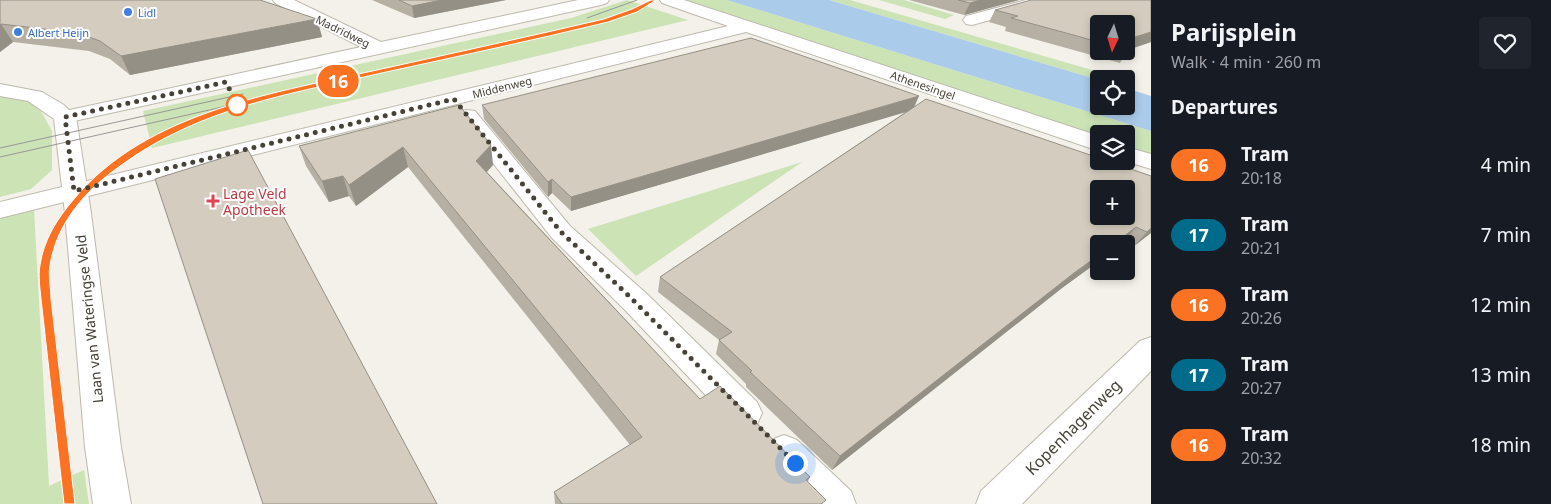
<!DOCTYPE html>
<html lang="en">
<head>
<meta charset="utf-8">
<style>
  body { margin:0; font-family:"Noto Sans",sans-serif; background:#20242c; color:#f1f3f6; height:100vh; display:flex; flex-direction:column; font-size:19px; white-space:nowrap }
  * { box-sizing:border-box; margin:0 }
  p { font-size:16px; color:#9ea1a6 }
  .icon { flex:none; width:28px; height:28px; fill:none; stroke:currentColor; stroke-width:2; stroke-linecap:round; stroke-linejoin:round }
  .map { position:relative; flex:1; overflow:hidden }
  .side { display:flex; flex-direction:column; background:#171b24; width:400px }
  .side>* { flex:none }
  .badge { padding:0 10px; border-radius:16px; font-size:18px; line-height:32px }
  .needle { width:32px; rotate:184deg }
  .tools { position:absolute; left:1090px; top:15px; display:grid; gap:10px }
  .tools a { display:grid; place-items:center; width:45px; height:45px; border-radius:5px; background:#171b24; box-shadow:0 2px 8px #0003; font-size:25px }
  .you { position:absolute; width:25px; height:25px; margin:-12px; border:4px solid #fff; border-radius:50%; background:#1a73e8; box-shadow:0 0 0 8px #1a73e833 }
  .map>.badge { position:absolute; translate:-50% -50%; box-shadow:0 0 0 2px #fff }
  h2 { padding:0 20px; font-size:19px; line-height:45px }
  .round { display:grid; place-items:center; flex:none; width:52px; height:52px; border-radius:5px; background:#20242c }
  .headline { display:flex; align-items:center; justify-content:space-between; height:85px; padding:0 20px }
  h1 { font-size:24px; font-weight:700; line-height:38px }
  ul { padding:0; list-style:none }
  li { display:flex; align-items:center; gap:15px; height:70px; padding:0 20px }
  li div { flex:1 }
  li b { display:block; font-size:19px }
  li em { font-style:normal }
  li .badge { min-width:55px; font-weight:700; text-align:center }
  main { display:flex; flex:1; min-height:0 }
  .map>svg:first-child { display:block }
  .green { fill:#cbe3b5 }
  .water { fill:#abcbea }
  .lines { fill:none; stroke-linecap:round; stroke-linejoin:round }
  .minor-casing { stroke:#beb9ac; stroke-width:2 }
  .tertiary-casing { stroke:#beb9ac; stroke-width:2 }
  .minor { fill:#fff; fill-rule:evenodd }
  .tertiary { fill:#fff; fill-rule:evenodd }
  .tram { stroke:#979797; stroke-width:1 }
  .wall { fill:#b6b0a4; fill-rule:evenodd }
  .shaded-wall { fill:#949086 }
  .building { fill:#d4cdbf; stroke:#949086; fill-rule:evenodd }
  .line { fill:#fa7222; stroke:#fff }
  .walk { stroke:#464238; stroke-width:5; stroke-dasharray:0 9 }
  .shop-dot { fill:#3f7fe0; stroke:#fff; stroke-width:2 }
  .stop-dot { fill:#fff; stroke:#fa7222; stroke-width:2.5 }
  .health-dot { fill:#e0444e; stroke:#fff; stroke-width:2 }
  .labels { text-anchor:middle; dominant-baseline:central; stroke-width:4; stroke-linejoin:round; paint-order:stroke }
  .far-shop-label { font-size:11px; fill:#366cbe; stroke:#fff; text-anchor:start }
  .far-street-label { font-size:11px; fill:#464238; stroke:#fff }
  .health-label { font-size:14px; fill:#be3a42; stroke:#fff; text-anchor:start }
  .street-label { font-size:14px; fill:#464238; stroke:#fff }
  .near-street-label { font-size:16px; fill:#464238; stroke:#fff }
</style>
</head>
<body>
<main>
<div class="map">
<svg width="1151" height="504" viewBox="0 0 1151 504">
  <rect width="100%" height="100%" fill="#f3f1e9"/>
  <g class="green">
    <path d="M627 0 688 20 152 148 143 111 571 18Z"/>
    <path d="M687 0H727L1151 131V155L1126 147V134H1099V138L686 1Z"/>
    <path d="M829 0H850L1123 79 1099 80Z"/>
    <path d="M879 0H904L954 15 945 19Z"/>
    <path d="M0 94 23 98 38 106 52 131V170L31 189 0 197Z"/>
    <path d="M802 162 636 276 588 229Z"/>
    <path d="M34 209 49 486 84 470 89 504H0V218Z"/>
  </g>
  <path class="water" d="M727 0H829L1099 80V106H1126V88L1151 96V131Z"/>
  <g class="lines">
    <g class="minor-casing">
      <g id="minor">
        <path d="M273 0H294L381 42 578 0H609L607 3 601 5 65 123 57 122 54 117 57 112 65 111 361 47 275 3Z"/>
        <path d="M660 0H684L1099 136V151L746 32 0 218V202L728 26 662 3Z"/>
        <path d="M1026 0H1053L1051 3 972 25 966 24 963 20 966 16Z"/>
        <path d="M467 110 475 111 570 226 647 294 757 402 762 413 757 424 745 428 733 424 625 310 552 238 456 116 459 111Z"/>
        <path d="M1126 147 1151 154V169L1125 161Z"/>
        <path d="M1151 337V371L1022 504H976L981 491 1140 341Z"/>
        <path d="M784 435 797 440 851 491 856 504H810L771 464 766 452 771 440Z"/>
      </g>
    </g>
    <g class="tertiary-casing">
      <path id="tertiary" d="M0 84 42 92 64 105 76 117 91 213 121 447 131 504H93L85 447 65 213 54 119 28 101 0 96Z"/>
    </g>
    <use href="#minor" class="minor"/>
    <use href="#tertiary" class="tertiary"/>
    <g class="tram">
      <path d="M587 18 637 0"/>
      <path d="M0 148 243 94"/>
      <path d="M0 157 588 25 621 16 653 0"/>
      <path d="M69 504 44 282C41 198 139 144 204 116"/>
    </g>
  </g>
  <g class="wall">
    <path d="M0 0 317 19 322 37 130 75 110 59 89 51 13 42 0 52Z"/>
    <path d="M372 0H506L414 18Z"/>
    <path d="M909 0H1019L964 15Z"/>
    <path d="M1151 0V42L1128 50 1120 63 1005 31 1006 27 989 22 995 10ZM1099 24H1126V51H1099Z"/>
    <path d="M459 105 493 165 487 172 700 399 810 477 808 481 823 504H555L554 492 630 445 408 167 356 206 349 196 329 202 306 166 299 146Z"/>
    <path d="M482 105 914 107 1151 176V233L1134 246 1124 242 1122 244H1099V261L1062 288 832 470 746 387V384L716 354 719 340 658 292 660 277 907 111 571 211 552 193 548 197 484 119Z"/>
  </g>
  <g class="shaded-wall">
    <path d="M442 0H506L414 18 412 6Z"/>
    <path d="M980 0H1019L964 15 970 3Z"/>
    <path d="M317 19 322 37 130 75 121 56Z"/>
    <path d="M1 24 13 42 0 52V25Z"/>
    <path d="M1151 32V42L1127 50 1135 37Z"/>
    <path d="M919 96 913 110 571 211V197Z"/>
    <path d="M491 145 493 165 478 181 476 161Z"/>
    <path d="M403 147 408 167 356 206 349 185Z"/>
    <path d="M343 176 349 196 329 202 322 181Z"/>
    <path d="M552 179V193L548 197V182Z"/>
    <path d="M1136 227 1122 244H1114Z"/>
    <path d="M1151 228V233L1134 246 1147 232Z"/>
    <path d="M1099 255V261L1062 288 832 470 840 456 1074 273Z"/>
  </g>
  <g class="building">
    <path d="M0 0H260L317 19 121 56 100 41 78 33 1 24 0 25Z"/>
    <path d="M399 0H442L412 6Z"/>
    <path d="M958 0H980L970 3Z"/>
    <path d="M1031 0H1151V32L1135 37 1128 50 1126 49V24H1099V42L1011 18 1018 16 995 10Z"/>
    <path d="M751 38 919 96 571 197 552 179 548 182 482 105Z"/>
    <path d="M926 99 1099 158V161H1108L1151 176V228L1147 232 1136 227 1114 244H1099V255L1074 273 840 456 750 372 752 371 719 340 732 332 660 277ZM1099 189H1126V216H1099Z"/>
    <path d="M459 105 491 145 476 161 517 205 700 399 720 386 810 477 806 480 826 500 821 504H562L554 492 642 437 403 147 349 185 343 176 322 181 299 146Z"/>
    <path d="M248 150 437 504H263L155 179Z"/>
  </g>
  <path class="line" d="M651 0H656L637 12 608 22C534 40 460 56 386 72 290 94 201 107 120 166 86 190 57 222 50 265 48 276 51 288 51 299L75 504H64L41 299C40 288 38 276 40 265 44 239 57 219 74 199 148 110 279 92 386 68 458 52 531 36 604 19L632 9Z"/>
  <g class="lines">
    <path class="walk" d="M237 105 226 82 65 117 74 191 454 99 561 232 628 295 795 463"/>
  </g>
  <g class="shop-dot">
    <circle cx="128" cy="12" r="5"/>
    <circle cx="18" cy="32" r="5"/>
  </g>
  <circle class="stop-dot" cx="237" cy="105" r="10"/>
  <path class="health-dot" d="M210.5 193.5h5v5h5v5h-5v5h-5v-5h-5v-5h5z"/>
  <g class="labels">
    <g class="far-shop-label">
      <text x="138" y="12">Lidl</text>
      <text x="28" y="32">Albert Heijn</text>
    </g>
    <g class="far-street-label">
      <text transform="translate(343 31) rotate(26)">Madridweg</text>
      <text transform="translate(923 85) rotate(19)">Athenesingel</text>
      <text transform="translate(502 87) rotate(-14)">Middenweg</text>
    </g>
    <g class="health-label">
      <text x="223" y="193">Lage Veld<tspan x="223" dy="16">Apotheek</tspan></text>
    </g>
    <g class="street-label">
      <text transform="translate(89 319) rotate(-96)">Laan van Wateringse Veld</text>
    </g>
    <g class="near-street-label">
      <text transform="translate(1073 427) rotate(-45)">Kopenhagenweg</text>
    </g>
  </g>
</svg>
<div class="tools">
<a><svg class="needle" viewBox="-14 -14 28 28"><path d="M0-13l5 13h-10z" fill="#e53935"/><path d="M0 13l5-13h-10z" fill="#9ea1a6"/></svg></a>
<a><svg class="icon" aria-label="locate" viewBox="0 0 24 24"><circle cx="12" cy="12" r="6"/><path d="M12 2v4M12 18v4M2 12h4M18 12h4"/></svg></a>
<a><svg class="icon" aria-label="layers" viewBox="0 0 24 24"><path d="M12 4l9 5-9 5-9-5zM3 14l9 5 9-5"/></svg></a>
<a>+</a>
<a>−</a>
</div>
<div class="you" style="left:795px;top:463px"></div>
<b class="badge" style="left:338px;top:81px;background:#fa7222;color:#fff">16</b>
</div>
<section class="side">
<div class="headline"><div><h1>Parijsplein</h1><p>Walk · 4 min · 260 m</p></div><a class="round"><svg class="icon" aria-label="heart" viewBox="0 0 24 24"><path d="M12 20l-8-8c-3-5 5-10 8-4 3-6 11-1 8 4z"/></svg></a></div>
<h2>Departures</h2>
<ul>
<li><span class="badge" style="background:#fa7222;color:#fff">16</span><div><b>Tram</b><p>20:18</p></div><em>4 min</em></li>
<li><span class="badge" style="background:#006b8b;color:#fff">17</span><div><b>Tram</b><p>20:21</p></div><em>7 min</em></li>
<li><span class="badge" style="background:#fa7222;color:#fff">16</span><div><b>Tram</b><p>20:26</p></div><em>12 min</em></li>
<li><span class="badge" style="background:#006b8b;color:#fff">17</span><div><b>Tram</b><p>20:27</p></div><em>13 min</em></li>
<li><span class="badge" style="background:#fa7222;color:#fff">16</span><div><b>Tram</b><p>20:32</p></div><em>18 min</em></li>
</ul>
</section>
</main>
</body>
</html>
